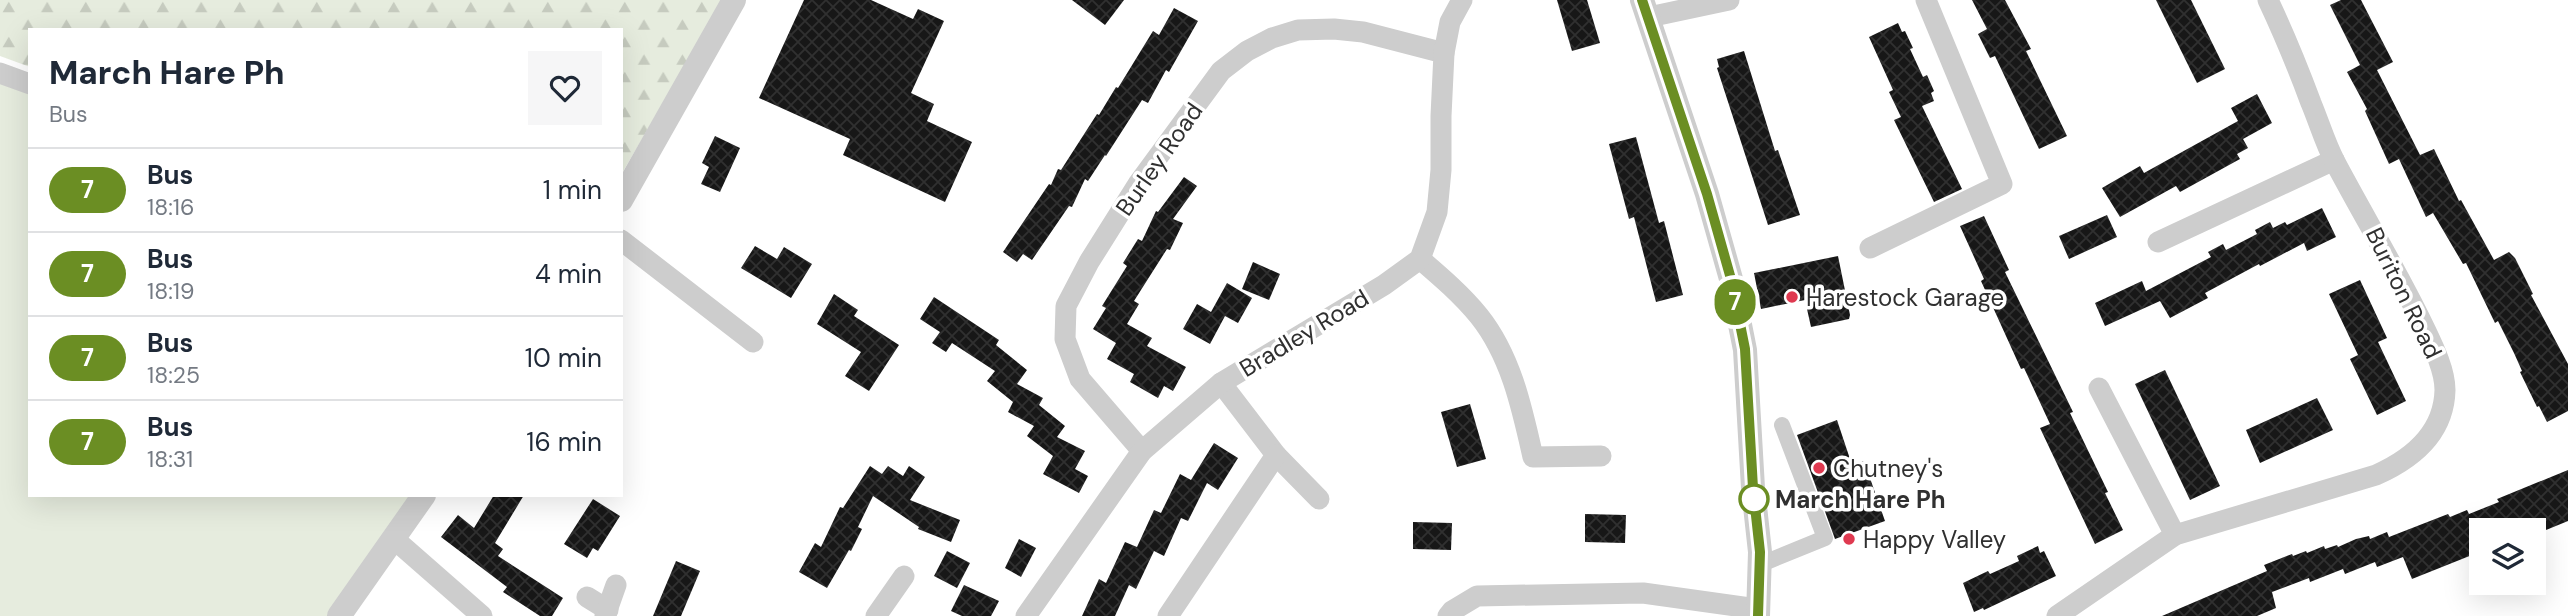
<!DOCTYPE html>
<html lang="en">
<head>
<meta charset="utf-8">
<style>
  body { margin:0; font-family:"DM Sans",sans-serif; background:#f6f6f7; color:#1f2937; height:100vh; display:flex; flex-direction:column; font-size:26px; white-space:nowrap }
  * { box-sizing:border-box; margin:0 }
  p { font-size:23px; color:#747a83 }
  .icon { flex:none; width:38px; height:38px; fill:none; stroke:currentColor; stroke-width:2; stroke-linecap:round; stroke-linejoin:round }
  .map { position:relative; flex:1; overflow:hidden }
  .details { position:absolute; left:28px; top:28px; width:595px; height:469px; display:flex; flex-direction:column; background:#fff; border-radius:0px; box-shadow:0 7px 28px #0002 }
  .details>* { flex:none }
  .badge { padding:0 14px; border-radius:23px; font-size:24px; line-height:46px }
  .buttons { position:absolute; left:2469px; top:518px; display:grid; gap:14px }
  .buttons a { display:grid; place-items:center; width:77px; height:77px; border-radius:0px; background:#fff; box-shadow:0 7px 28px #0002; font-size:35px }
  .map>.badge { position:absolute; translate:-50% -50%; box-shadow:0 0 0 4px #fff }
  .round { display:grid; place-items:center; flex:none; width:74px; height:74px; border-radius:0px; background:#f6f6f7 }
  .summary { display:flex; align-items:center; justify-content:space-between; height:119px; padding:0 21px }
  h1 { font-size:33px; font-weight:800; line-height:52px }
  ul { padding:0; list-style:none }
  li { display:flex; align-items:center; gap:21px; height:84px; padding:0 21px; border-top:2px solid #e0e1e3 }
  li div { flex:1 }
  li b { display:block; font-size:26px }
  li em { font-style:normal }
  li .badge { min-width:77px; font-weight:700; text-align:center }
  .map>svg:first-child { display:block }
  .grass { fill:#e6ecde }
  .forest { fill:url(#forest-firs) }
  .building { fill:url(#building-cross-hatch) }
  .lines { fill:none; stroke-linecap:round; stroke-linejoin:round }
  .pedestrian { stroke:#cdcdcd; stroke-width:16 }
  .minor { stroke:#cdcdcd; stroke-width:21 }
  .tertiary { stroke:#cdcdcd; stroke-width:24 }
  .line-casing { stroke:#fff; stroke-width:16 }
  .line { stroke:#6b8e23; stroke-width:10 }
  .poi-dot { fill:#df3950; stroke:#fff; stroke-width:2.5 }
  .stop-dot { fill:#fff; stroke:#6b8e23; stroke-width:3.5 }
  .labels { text-anchor:middle; dominant-baseline:central; stroke-width:7; stroke-linejoin:round; paint-order:stroke }
  .street-label { font-size:24px; fill:#303030; stroke:#fff }
  .poi-label { font-size:24px; fill:#303030; stroke:#fff; text-anchor:start }
  .stop-label { font-size:24px; font-weight:bold; fill:#303030; stroke:#fff; text-anchor:start }
</style>
</head>
<body>
<div class="map">
<svg width="2568" height="616" viewBox="0 0 2568 616">
  <defs>
    <pattern id="forest-firs" width="22" height="20" patternUnits="userSpaceOnUse" patternTransform="scale(1.75)"><rect width="22" height="20" fill="#e6ecde"/><path d="M5 1l3.5 6h-7zM16 11l3.5 6h-7z" fill="#c6cbbf"/></pattern>
    <pattern id="building-cross-hatch" width="8" height="8" patternUnits="userSpaceOnUse" patternTransform="scale(1.75)"><rect width="8" height="8" fill="#171717"/><path d="M0 0l8 8M0 8l8-8" fill="none" stroke="#303030"/></pattern>
  </defs>
  <rect width="100%" height="100%" fill="#fff"/>
  <path class="grass" d="M0 76 30 87V495H420L339 616H0Z"/>
  <path class="forest" d="M0 0H723L621 175V30H30V67L0 56Z"/>
  <g class="building">
    <path d="M804 0H871L913 19 918 9 944 21 911 93 934 104 927 121 972 142 945 202 843 155 850 139 759 98Z"/>
    <path d="M1072 0H1124L1105 25Z"/>
    <path d="M1557 0H1587L1600 43 1572 51Z"/>
    <path d="M1972 0H2005L2031 49 2026 51 2067 136 2039 149 1995 56 1990 58 1978 34 1987 29Z"/>
    <path d="M2156 0H2191L2225 69 2197 83Z"/>
    <path d="M2341 0H2361L2393 62 2377 70 2420 155 2434 149 2459 201 2461 200 2494 260 2509 252 2515 258 2533 294 2531 295 2568 364V411L2547 422 2539 406 2537 407 2520 372 2522 371 2514 353 2498 321 2495 323 2466 263 2463 264 2433 213 2426 217 2399 159 2389 164 2365 111 2367 109 2347 72 2360 65 2330 5Z"/>
    <path d="M1174 8 1198 21 1169 72 1166 70 1148 103 1142 100 1106 156 1105 155 1088 181 1085 179 1072 207 1069 206 1032 260 1023 254 1017 262 1003 252 1049 184 1051 185 1058 169 1061 170 1097 114 1099 115 1116 87 1118 88 1153 31 1159 35Z"/>
    <path d="M1898 23 1902 32 1905 31 1913 48 1910 49 1923 77 1927 75 1934 91 1931 93 1934 101 1922 106 1962 189 1934 202 1894 120 1901 117 1889 92 1893 90 1869 37Z"/>
    <path d="M1744 51 1775 151 1778 150 1800 215 1768 225 1717 68 1719 67 1717 59Z"/>
    <path d="M2257 94 2272 123 2243 139 2248 148 2237 154 2240 159 2180 192 2176 186 2120 217 2102 188 2140 166 2144 173 2238 121 2231 108Z"/>
    <path d="M715 136 740 148 720 192 701 184 709 167 702 163Z"/>
    <path d="M1636 137 1659 223 1664 221 1683 295 1656 302 1634 217 1629 219 1609 144Z"/>
    <path d="M1184 177 1197 186 1173 219 1183 223 1170 250 1167 249 1134 301 1139 304 1127 324 1152 338 1147 346 1186 367 1173 391 1164 386 1158 398 1130 382 1134 374 1107 359 1116 343 1093 329 1106 308 1102 306 1127 266 1123 263 1138 239 1142 241 1156 211 1158 212Z"/>
    <path d="M2322 208 2336 237 2307 251 2304 243 2260 266 2259 264 2205 293 2208 298 2170 318 2160 301 2105 326 2095 303 2142 281 2146 291 2211 257 2208 252 2223 244 2226 250 2257 234 2255 230 2270 222 2273 228 2285 222 2287 225Z"/>
    <path d="M2107 215 2117 237 2069 259 2059 236Z"/>
    <path d="M1984 216 2009 270 2005 272 2073 412 2070 413 2108 492 2105 493 2123 530 2095 544 2040 428 2050 424 2024 368 2021 369 1981 281 1984 279 1960 226Z"/>
    <path d="M755 246 777 259 784 247 812 264 791 298 741 268Z"/>
    <path d="M1838 256 1850 315 1849 319 1811 327 1805 300 1761 309 1754 273Z"/>
    <path d="M1253 262 1280 274 1269 300 1242 289Z"/>
    <path d="M2360 280 2387 338 2378 342 2406 401 2377 415 2350 359 2358 355 2329 294Z"/>
    <path d="M1227 283 1252 298 1238 323 1225 316 1210 344 1183 329 1197 304 1211 312Z"/>
    <path d="M834 294 858 310 854 316 899 345 869 391 845 376 861 352 817 324Z"/>
    <path d="M934 297 999 340 996 345 1027 370 1017 384 1043 398 1039 405 1065 426 1057 437 1085 451 1075 469 1088 476 1079 493 1043 474 1053 456 1027 436 1034 426 1008 412 1013 402 987 381 995 371 952 343 946 352 932 343 940 332 920 319Z"/>
    <path d="M2165 370 2220 486 2190 500 2135 384Z"/>
    <path d="M2317 398 2333 430 2260 463 2246 430Z"/>
    <path d="M1470 404 1486 459 1457 467 1441 412Z"/>
    <path d="M1837 420 1852 465 1864 461 1885 521 1835 539 1797 435Z"/>
    <path d="M1214 443 1238 458 1218 490 1207 483 1188 521 1181 518 1164 556 1154 551 1136 589 1129 585 1115 616H1082L1099 579 1106 583 1125 542 1137 547 1154 510 1161 513 1180 474 1191 480Z"/>
    <path d="M870 466 882 474 888 466 903 476 909 466 925 477 910 500 960 520 951 542 918 529 919 527 873 496 858 527 862 529 851 551 849 550 827 588 799 572 815 543 821 547 840 507 843 508Z"/>
    <path d="M2568 470V521L2534 535V530H2482V551L2412 579 2403 557 2377 567 2375 562 2345 574 2343 569 2310 582 2309 578 2272 592 2276 608 2257 616H2162L2267 571 2264 565 2292 554 2293 556 2306 551 2307 553 2324 546 2325 549 2337 545 2338 547 2356 539 2369 536 2370 539 2387 532 2389 537 2448 514 2450 517 2467 510 2469 514 2499 502 2497 499Z"/>
    <path d="M494 495H524L495 543 503 549 498 556 563 598 552 616H540L503 592 507 587 441 537 458 515 474 528Z"/>
    <path d="M593 499 620 516 598 551 593 548 587 558 564 544Z"/>
    <path d="M1585 514 1626 515 1625 543 1585 542Z"/>
    <path d="M1413 522 1452 523 1451 550 1413 549Z"/>
    <path d="M1019 539 1036 548 1021 577 1005 568Z"/>
    <path d="M2038 546 2040 553 2044 551 2056 576 1984 610 1983 608 1974 612 1963 583 1988 571 1990 574 2019 561 2017 556Z"/>
    <path d="M947 551 970 563 957 588 934 576Z"/>
    <path d="M676 561 700 571 681 616H653Z"/>
    <path d="M964 585 999 601 991 616H962L951 611Z"/>
  </g>
  <g class="lines">
    <path class="pedestrian" d="M1759 565 1825 538 1782 425"/>
    <g class="minor">
      <path d="M1649 17 1729 0"/>
      <path d="M0 73 30 84"/>
      <path d="M621 240 753 342"/>
      <path d="M2158 242 2334 160"/>
      <path d="M1870 248 2002 184 1926 0"/>
      <path d="M1420 259C1441 277 1462 295 1479 316 1511 356 1522 408 1533 457L1601 456"/>
      <path d="M1221 383 1276 455 1319 499"/>
      <path d="M2099 388 2175 535"/>
      <path d="M1142 451 1080 379 1065 339 1066 306 1089 262 1138 184 1221 71 1247 51 1272 38 1298 30 1334 29 1363 32 1444 53"/>
      <path d="M393 538 482 616"/>
      <path d="M587 597 608 610"/>
      <path d="M605 616 616 585"/>
      <path d="M876 616 904 576"/>
      <path d="M1026 616 1142 451 1221 383 1384 285 1420 259 1437 212 1441 170V116L1444 53 1450 22 1462 0"/>
      <path d="M1168 616 1276 455"/>
      <path d="M1448 616 1452 611 1477 596 1643 593 1757 609"/>
      <path d="M2057 616 2175 535 2376 475C2412 459 2444 433 2445 390 2445 369 2432 344 2423 325 2396 269 2364 217 2335 162 2325 143 2319 122 2311 103 2298 68 2284 34 2268 0"/>
    </g>
    <g class="tertiary">
      <path d="M1642 0 1707 194 1731 279 1745 350 1753 488 1760 552 1758 616"/>
      <path d="M621 200 734 0"/>
      <path d="M339 616 424 495"/>
    </g>
  </g>
  <g class="lines">
    <g class="line-casing">
      <path id="line" d="M1642 0 1707 194 1731 279 1745 349 1753 488 1760 552 1758 616"/>
    </g>
    <use href="#line" class="line"/>
  </g>
  <g class="poi-dot">
    <circle cx="1792" cy="297" r="7"/>
    <circle cx="1819" cy="468" r="7"/>
    <circle cx="1849" cy="539" r="7"/>
  </g>
  <circle class="stop-dot" cx="1754" cy="499" r="14"/>
  <g class="labels">
    <g class="street-label">
      <text transform="translate(1159 159) rotate(-55)">Burley Road</text>
      <text transform="translate(2404 293) rotate(64)">Buriton Road</text>
      <text transform="translate(1304 333) rotate(-31)">Bradley Road</text>
    </g>
    <g class="poi-label">
      <text x="1806" y="297">Harestock Garage</text>
      <text x="1833" y="468">Chutney's</text>
      <text x="1863" y="539">Happy Valley</text>
    </g>
    <g class="stop-label">
      <text x="1775" y="499">March Hare Ph</text>
    </g>
  </g>
</svg>
<div class="buttons">
<a><svg class="icon" aria-label="layers" viewBox="0 0 24 24"><path d="M12 4l9 5-9 5-9-5zM3 14l9 5 9-5"/></svg></a>
</div>
<b class="badge" style="left:1735px;top:302px;background:#6b8e23;color:#fff">7</b>
<section class="details">
<div class="summary"><div><h1>March Hare Ph</h1><p>Bus</p></div><a class="round"><svg class="icon" aria-label="heart" viewBox="0 0 24 24"><path d="M12 20l-8-8c-3-5 5-10 8-4 3-6 11-1 8 4z"/></svg></a></div>
<ul>
<li><span class="badge" style="background:#6b8e23;color:#fff">7</span><div><b>Bus</b><p>18:16</p></div><em>1 min</em></li>
<li><span class="badge" style="background:#6b8e23;color:#fff">7</span><div><b>Bus</b><p>18:19</p></div><em>4 min</em></li>
<li><span class="badge" style="background:#6b8e23;color:#fff">7</span><div><b>Bus</b><p>18:25</p></div><em>10 min</em></li>
<li><span class="badge" style="background:#6b8e23;color:#fff">7</span><div><b>Bus</b><p>18:31</p></div><em>16 min</em></li>
</ul>
</section>
</div>
</body>
</html>
